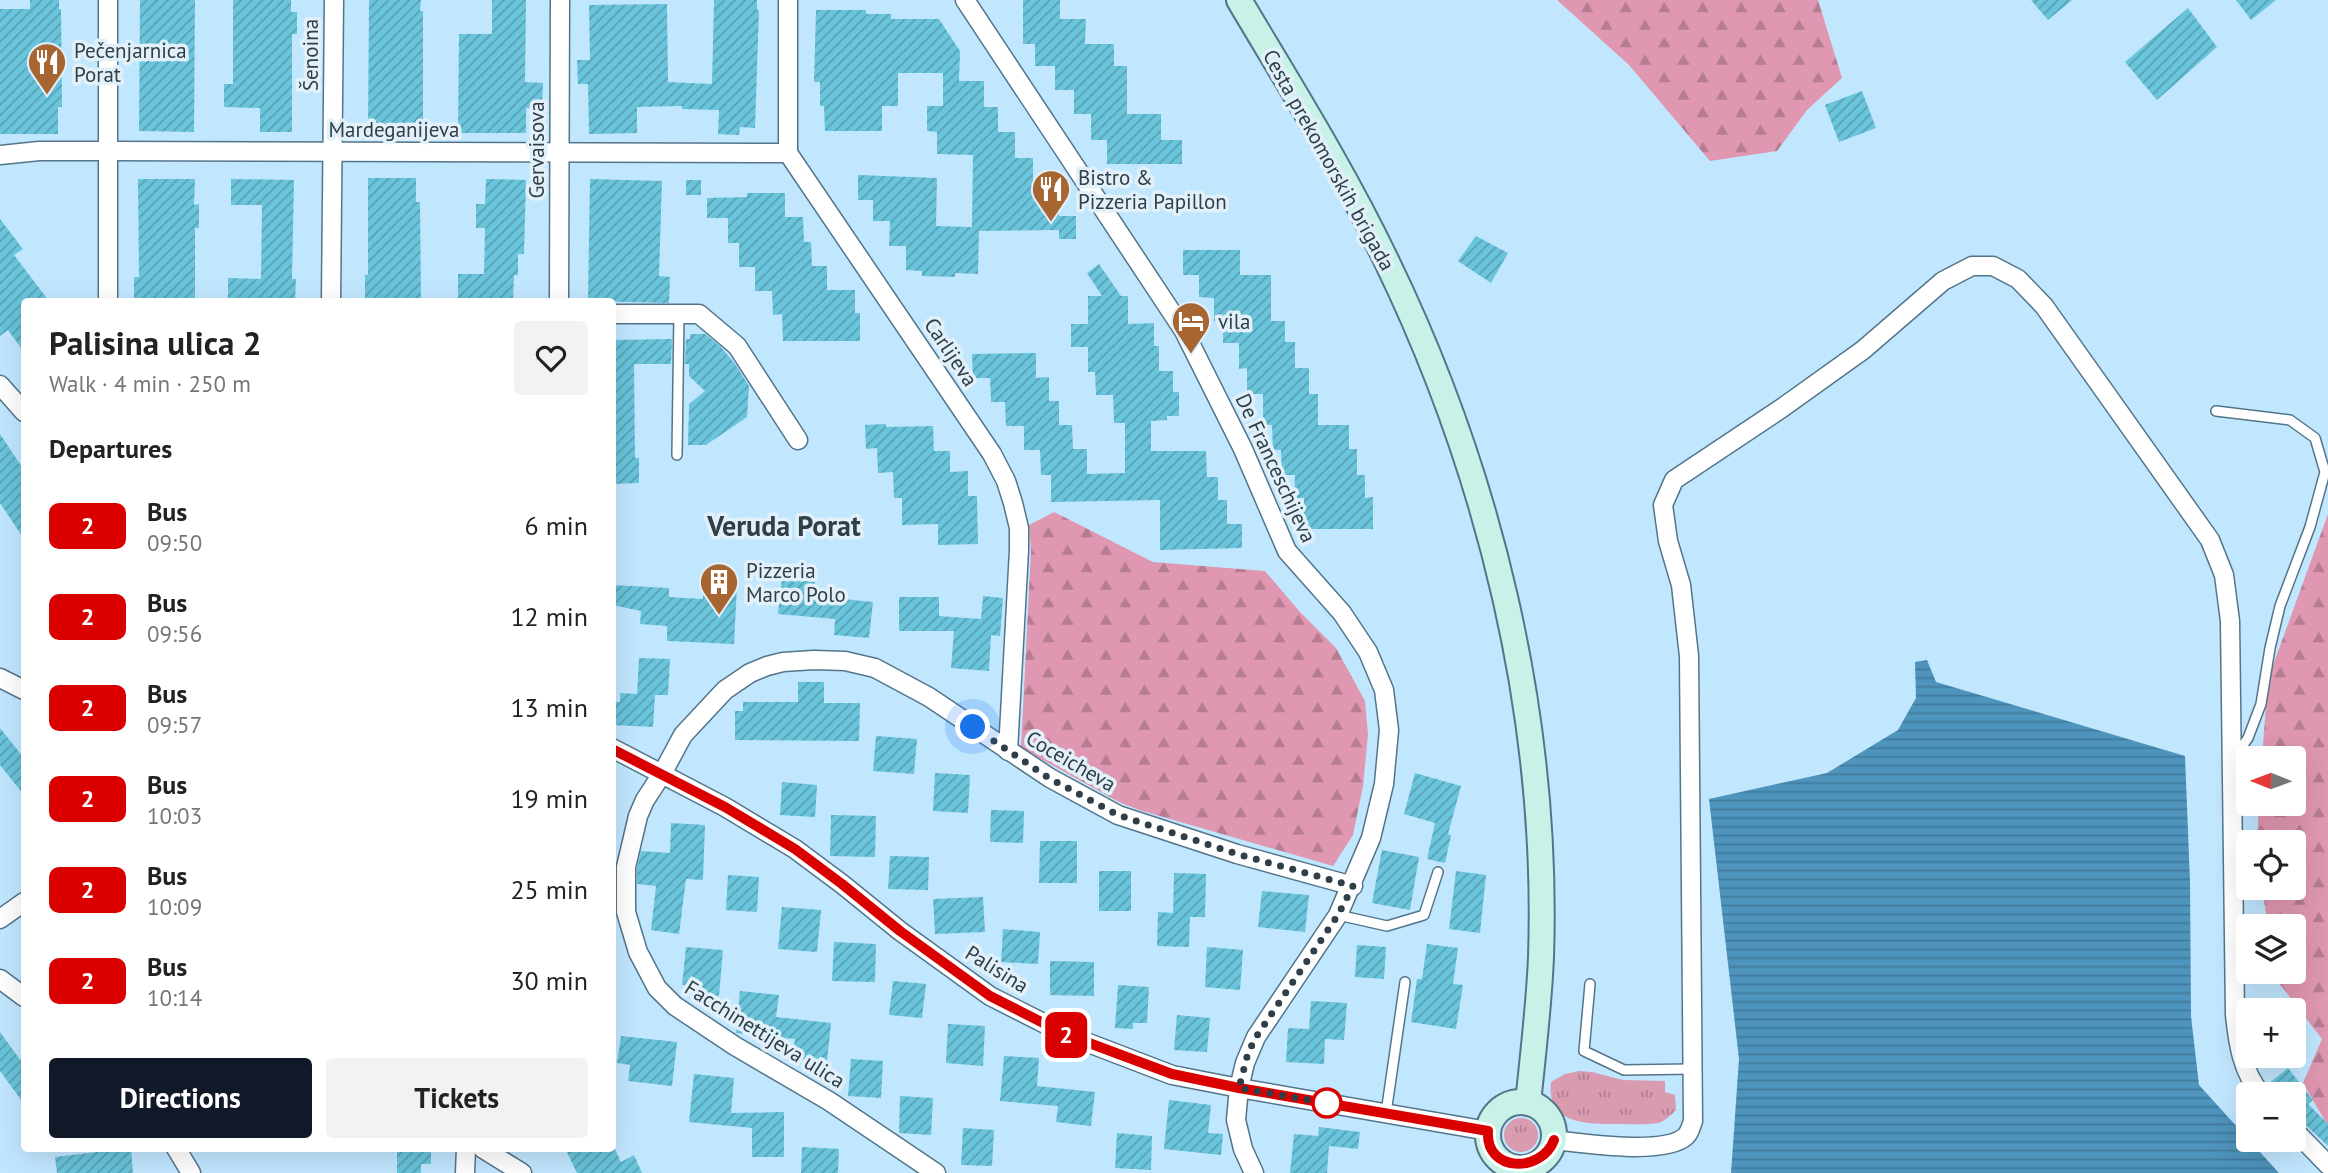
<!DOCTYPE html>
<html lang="en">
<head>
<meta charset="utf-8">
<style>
  body { margin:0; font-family:"PT Sans",sans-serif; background:#f2f2f2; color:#222; height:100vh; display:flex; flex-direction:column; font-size:26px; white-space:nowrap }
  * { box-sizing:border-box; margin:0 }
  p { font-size:23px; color:#767676 }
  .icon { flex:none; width:38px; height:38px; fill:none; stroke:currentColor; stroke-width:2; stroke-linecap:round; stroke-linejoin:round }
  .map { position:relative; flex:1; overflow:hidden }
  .drawer { position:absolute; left:21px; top:298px; width:595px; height:854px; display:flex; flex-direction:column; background:#fff; border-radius:7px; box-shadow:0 7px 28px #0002 }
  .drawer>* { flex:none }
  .badge { padding:0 14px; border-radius:10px; font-size:24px; line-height:46px }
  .needle { width:46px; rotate:271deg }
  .fabs { position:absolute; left:2236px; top:746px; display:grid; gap:14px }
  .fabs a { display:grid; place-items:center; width:70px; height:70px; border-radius:7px; background:#fff; box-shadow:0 7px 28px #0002; font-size:35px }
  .you { position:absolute; width:35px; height:35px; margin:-18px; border:5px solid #fff; border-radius:50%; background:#1a73e8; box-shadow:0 0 0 10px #1a73e833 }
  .map>.badge { position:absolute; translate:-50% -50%; box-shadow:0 0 0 4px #fff }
  h2 { padding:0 28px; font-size:26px; line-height:63px }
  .round { display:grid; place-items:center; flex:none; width:74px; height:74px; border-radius:7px; background:#f2f2f2 }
  .headline { display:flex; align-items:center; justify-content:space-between; height:119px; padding:0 28px }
  h1 { font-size:33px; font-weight:700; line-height:52px }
  .action { display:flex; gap:14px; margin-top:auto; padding:14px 28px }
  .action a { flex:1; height:80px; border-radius:7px; background:#111827; color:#fff; font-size:28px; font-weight:700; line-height:80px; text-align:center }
  .action a+a { background:#f2f2f2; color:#222 }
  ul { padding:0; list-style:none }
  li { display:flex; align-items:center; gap:21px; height:91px; padding:0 28px }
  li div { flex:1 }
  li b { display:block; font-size:26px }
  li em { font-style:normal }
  li .badge { min-width:77px; font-weight:700; text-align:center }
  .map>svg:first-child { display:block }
  .grass { fill:url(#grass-tufts) }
  .forest { fill:url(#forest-firs) }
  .water { fill:url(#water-rules) }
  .building { fill:url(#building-hatch) }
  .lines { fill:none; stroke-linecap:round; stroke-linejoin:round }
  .lane-casing { stroke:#53758a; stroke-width:12 }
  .street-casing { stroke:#53758a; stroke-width:21 }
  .secondary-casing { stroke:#53758a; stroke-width:28 }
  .lane { stroke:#fff; stroke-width:9 }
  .street { stroke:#fff; stroke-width:18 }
  .secondary { stroke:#c8f1e8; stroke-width:24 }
  .line-casing { stroke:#fff; stroke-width:16 }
  .line { stroke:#db0000; stroke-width:10 }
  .walk { stroke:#2f3e47; stroke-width:7; stroke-dasharray:0 12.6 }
  .stop-dot { fill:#fff; stroke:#db0000; stroke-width:3.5 }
  .labels { text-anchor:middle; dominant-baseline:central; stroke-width:7; stroke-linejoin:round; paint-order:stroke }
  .poi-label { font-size:21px; fill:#2f3e47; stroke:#e2f0fa; text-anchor:start }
  .street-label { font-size:21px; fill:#2f3e47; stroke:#e2f0fa }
  .district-label { font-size:28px; font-weight:bold; fill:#2f3e47; stroke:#e2f0fa }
</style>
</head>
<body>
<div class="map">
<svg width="2328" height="1173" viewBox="0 0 2328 1173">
  <defs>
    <pattern id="grass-tufts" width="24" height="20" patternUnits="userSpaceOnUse" patternTransform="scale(1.75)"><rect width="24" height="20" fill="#d89bb0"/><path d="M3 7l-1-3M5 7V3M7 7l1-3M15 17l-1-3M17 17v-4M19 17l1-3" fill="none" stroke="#b08091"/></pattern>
    <pattern id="forest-firs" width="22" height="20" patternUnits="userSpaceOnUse" patternTransform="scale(1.75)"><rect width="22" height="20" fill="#e097b1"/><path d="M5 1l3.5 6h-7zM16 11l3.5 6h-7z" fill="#b67d92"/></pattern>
    <pattern id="water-rules" width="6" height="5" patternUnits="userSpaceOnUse" patternTransform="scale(1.75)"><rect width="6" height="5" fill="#4e94bc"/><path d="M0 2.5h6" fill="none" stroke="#417a9b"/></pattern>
    <pattern id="building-hatch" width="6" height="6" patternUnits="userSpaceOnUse" patternTransform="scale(1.75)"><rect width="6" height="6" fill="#69c4dc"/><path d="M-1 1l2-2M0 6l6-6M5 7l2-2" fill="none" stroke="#57a1b4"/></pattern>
  </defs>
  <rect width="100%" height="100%" fill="#c1e7ff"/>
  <g class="grass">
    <path d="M1579 1071 1592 1072 1623 1080 1665 1081V1092L1675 1095 1676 1110C1671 1115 1664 1122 1658 1123 1646 1125 1631 1124 1619 1124 1588 1124 1546 1125 1551 1082L1565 1074Z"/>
    <circle cx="1521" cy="1135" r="17"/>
  </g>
  <g class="forest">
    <path d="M1557 0H1818L1842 78 1807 110 1777 151 1710 161 1629 65Z"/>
    <path d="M1054 512 1153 562 1265 571 1300 612 1336 648 1365 701 1368 735 1363 786 1353 835 1333 866 1139 810 1119 802 1021 748 1031 551 1029 525Z"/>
    <path d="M2328 514V1126L2303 1083 2322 1039 2276 979 2275 971H2294V926H2268L2262 887H2294V842H2257L2259 803H2294V758H2262L2268 679Z"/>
  </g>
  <path class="water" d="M1927 660 1936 682 2185 756 2190 881 2191 1016 2199 1085 2279 1173H1731L1739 1059 1709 799 1827 773 1898 730 1916 698 1915 662Z"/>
  <g class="building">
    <path d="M30 0H59V9H61L62 107H58V134H0V9H30Z"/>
    <path d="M140 0H195L194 132 139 131Z"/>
    <path d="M233 0H291V12H297V34H292V132H260V108L224 107V84H233Z"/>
    <path d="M369 0H421L420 11H423V133H368Z"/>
    <path d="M492 0H526L525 82 543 83 542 108H526V133H458L459 34H492Z"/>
    <path d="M714 0H757V10H759L755 128 740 127 739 135 718 134 719 110 682 109V106L637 107V133L589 134 588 84H578L577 60H590L589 5 667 4 668 82 712 84Z"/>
    <path d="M1023 0H1060V19H1086L1085 44H1114V66H1127V114H1161V140H1182V164H1107V140H1091V114H1074V90H1055V66H1035V44H1023Z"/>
    <path d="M2031 0H2072L2048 20Z"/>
    <path d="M2236 0H2276L2251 20Z"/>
    <path d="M2188 8 2217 47 2157 100 2125 62Z"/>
    <path d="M816 10H866V14H891V19H939L960 51 959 81H984V107H998V132H1015V158H1033V179H1051L1050 203 1059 204V216H1076V239H1059V220V230L979 231 978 274 955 273V277L922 276V271L906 270V246H889L890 221H873V200H858V175L937 178 936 226 972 227 973 155 937 154V132L927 131V106H943V73H898V106H882V131H825L824 106H820V82H814Z"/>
    <path d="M1862 91 1876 128 1839 142 1825 105Z"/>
    <path d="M368 178H416V202H420L421 301H365V275H368Z"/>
    <path d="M138 179H195L194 205 199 204V228H195V301H152V299H134V277H139Z"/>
    <path d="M231 179 294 180 292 279H296L295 301H228V278L261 279 262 205H231Z"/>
    <path d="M486 179 526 180 524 254H518V275H514L513 301H458V274H484L485 228H476V204H485Z"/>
    <path d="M590 179 662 181 659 276 670 277 669 303 588 301Z"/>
    <rect x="686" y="180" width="15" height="15"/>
    <path d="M747 193H785V217H803L804 242H811L812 266H827V290H855V313H860V341H783L782 314 773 315 772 291H755V267H739V243H728V218H707V198L747 197Z"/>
    <path d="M0 219 23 249 14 255 49 301H24V352L8 330 0 336Z"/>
    <path d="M1476 236 1508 253 1491 283 1458 261Z"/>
    <path d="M1183 250H1240V275H1271V321H1285V342H1295V368H1309V394H1318V425H1349V449H1357V475H1365V498L1373 497V529H1304V498H1294L1295 475H1282L1281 450H1273L1272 425H1263V394H1247V368L1239 369V343H1223V321H1214V298L1199 297V275H1183Z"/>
    <path d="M1099 264 1121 296H1128V324L1154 323V346H1159V371H1173V392H1179V416H1167V420L1151 421V451H1206L1207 477H1218V500H1227V524H1242V548L1160 550V500L1051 502V475H1041L1040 450H1024V426H1006L1005 402H991L990 378H973L972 354 1036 353V378L1049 377V401H1059V425H1072L1073 449H1087V474L1125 473V423H1114L1113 395H1096L1095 372H1088V347H1071V324H1088V296H1102L1087 273Z"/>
    <path d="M690 334H705L720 346 735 364 749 386 747 417 706 445H688L689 404 705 391 689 376V364H685L686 339H690Z"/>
    <path d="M672 339 671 364H634L635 458H639V483L612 484V340Z"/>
    <path d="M886 424V427L933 426 934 451H950V472L968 471V496H977L978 544 938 545V524L902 525V498H894L893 472 878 473 877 448 866 449 865 425Z"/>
    <path d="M0 434 24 470V539L0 503Z"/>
    <path d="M782 578 815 582 813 596 873 602 869 638 834 635 835 619 778 614Z"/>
    <path d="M703 584 737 586 734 644 667 641V626L640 624 641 611 612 605V585L669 588V597L703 599Z"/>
    <path d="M983 596 1003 598 1000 636 991 635 989 671 951 668 954 631H899V597H939V616L981 619Z"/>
    <path d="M639 658 670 659 668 695H655L653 727 612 725V702H620V693L637 694Z"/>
    <path d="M798 682H824V703H860L859 741 735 740V711H743V702H798Z"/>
    <path d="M0 728 24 758V795L0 765Z"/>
    <path d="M876 736 917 739 914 774 873 771Z"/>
    <path d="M935 773 970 775 968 813 933 811Z"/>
    <path d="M1415 773 1461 786 1448 834 1451 835 1445 863 1427 859 1435 823 1404 814Z"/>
    <path d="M782 782 817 785 815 817 780 815Z"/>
    <path d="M991 810 1024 811 1023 843 990 842Z"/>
    <path d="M831 815 876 816 875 857 830 856Z"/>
    <path d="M671 823 705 825 703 880 686 879 679 934 651 930 656 886 637 884V868L641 851 670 853Z"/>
    <path d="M1040 841H1077V883H1039Z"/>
    <path d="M1382 850 1419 857 1410 910 1372 903Z"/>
    <path d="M890 856 929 857 928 890 888 889Z"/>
    <rect x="1099" y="871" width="32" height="40"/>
    <path d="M1456 871 1486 875 1480 933 1449 929Z"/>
    <path d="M1174 873 1206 874 1205 917H1190L1189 947 1157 946 1158 912 1173 913Z"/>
    <path d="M728 875 759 877 757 912 726 910Z"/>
    <path d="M1262 891 1309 895 1305 932 1258 927Z"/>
    <path d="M983 897 985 932 935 934 933 899Z"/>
    <path d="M782 907 821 910 817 952 778 949Z"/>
    <path d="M1003 929 1040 932 1038 964 1001 962Z"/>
    <path d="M834 942 876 944 875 982 832 981Z"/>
    <path d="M1427 944 1458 948 1453 984 1463 985 1456 1029 1411 1022 1417 979H1422Z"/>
    <path d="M1357 945 1386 947 1384 979 1355 977Z"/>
    <path d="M686 947 723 950 719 996 697 994V986L682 985Z"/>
    <path d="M1207 947 1243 950 1240 990 1205 987Z"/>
    <path d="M1050 961 1094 962V996L1050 995Z"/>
    <path d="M893 981 926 984 922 1018 889 1015Z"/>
    <path d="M1118 985 1149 987 1147 1023H1133V1029L1115 1028Z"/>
    <path d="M740 991 779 995 776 1017 831 1023 827 1062 792 1058 795 1039 736 1033Z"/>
    <path d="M1311 1001 1347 1003 1344 1040 1325 1039 1324 1064 1286 1062 1288 1028 1309 1029Z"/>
    <path d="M1177 1015 1210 1018 1207 1052 1174 1050Z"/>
    <path d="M948 1024 985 1026 983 1066 946 1063Z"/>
    <path d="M0 1032 24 1065V1104L0 1071Z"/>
    <path d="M621 1036 677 1042 672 1086 628 1081 630 1065 617 1063Z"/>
    <path d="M1004 1056 1039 1058 1037 1086 1095 1092 1091 1126 1056 1122 1058 1106 1000 1101Z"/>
    <path d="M851 1059 883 1061 881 1098 848 1096Z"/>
    <path d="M2288 1068 2313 1100 2308 1104 2328 1124V1146L2294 1114V1094H2275L2268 1084Z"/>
    <path d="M694 1074 734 1078 731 1113 784 1112V1157H752V1128L689 1122Z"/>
    <path d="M900 1096 933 1098 931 1135 899 1133Z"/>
    <path d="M1169 1100 1211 1105 1208 1133 1223 1134 1221 1155 1164 1149Z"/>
    <path d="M1319 1127 1360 1132 1358 1149 1329 1146 1327 1173H1290L1294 1134 1318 1136Z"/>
    <path d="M963 1128 994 1130 992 1166 961 1165Z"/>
    <path d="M1117 1133 1152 1136 1151 1170 1115 1168Z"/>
    <path d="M613 1145 621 1162 634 1155 642 1173H577L565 1148H612Z"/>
    <path d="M802 1147 839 1149 838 1173H801Z"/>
    <path d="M131 1148 133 1173H57L55 1157Z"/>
    <path d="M397 1148H431V1164H421V1173H397Z"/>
  </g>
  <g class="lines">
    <g class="lane-casing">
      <g id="lane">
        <path d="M2216 411 2290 420 2315 438 2325 472 2310 527 2280 606 2270 648 2261 704 2248 738 2234 758"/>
        <path d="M677 455 679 314"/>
        <path d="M1338 915 1387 926 1424 915 1438 872"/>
        <path d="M1590 984 1584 1051 1624 1070 1692 1069"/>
        <path d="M1386 1113 1405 982"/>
      </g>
    </g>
    <g class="street-casing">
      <g id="street">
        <path d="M788 0V153L992 454 1006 481 1013 503 1019 528V550L1008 751"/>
        <path d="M965 0 1184 331 1243 449 1287 551 1342 613 1368 652 1384 690 1389 730 1384 784 1371 838 1338 915 1256 1037 1245 1063 1239 1088 1236 1120 1243 1149 1254 1173"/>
        <path d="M0 155 39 151H109L788 153"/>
        <path d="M108 301V0"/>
        <path d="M331 301 334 0"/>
        <path d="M559 301 560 0"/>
        <path d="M612 314H699L737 346 798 440"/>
        <path d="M0 385 24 412"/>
        <path d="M0 678 24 690"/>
        <path d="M612 748 725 807 795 849 842 884 900 931 990 996 1065 1034 1172 1075 1239 1088 1488 1131"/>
        <path d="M0 919 24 902"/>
        <path d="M0 979 24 997"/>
        <path d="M2294 1130 2328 1165"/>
        <path d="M1554 1140C1582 1143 1665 1156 1686 1136 1690 1132 1691 1126 1693 1121L1689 656 1681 585 1668 541 1663 505 1674 480 1782 408 1863 350 1943 281 1972 266H1993L2018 279 2044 306 2210 540 2224 575 2230 621 2235 1015C2238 1044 2242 1071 2261 1094"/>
        <path d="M176 1148 191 1173"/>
        <path d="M482 1148 522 1173"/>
        <path d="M465 1173 466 1148"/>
        <path d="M936 1173 829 1101 735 1046 675 1006 657 988 638 952 626 912V867L638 816 645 800 662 774 683 735 725 690 750 673 767 666 783 662 814 660 845 661 875 668 929 697 1050 778 1118 815 1237 854 1353 886"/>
      </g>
    </g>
    <g class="secondary-casing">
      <g id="secondary">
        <path d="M1239 0C1290 86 1343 170 1386 260 1490 474 1549 718 1541 957 1539 1006 1533 1054 1528 1103"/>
        <circle cx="1521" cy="1135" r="33"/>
      </g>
    </g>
    <use href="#lane" class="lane"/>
    <use href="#street" class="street"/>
    <use href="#secondary" class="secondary"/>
  </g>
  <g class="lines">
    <g class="line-casing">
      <path id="line" d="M612 749 725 807 795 849 842 884 900 931 990 996 1065 1034 1172 1074 1239 1088 1488 1131C1485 1173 1542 1173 1554 1140"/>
    </g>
    <use href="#line" class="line"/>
    <path class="walk" d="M973 727 1049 778 1118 815 1237 854 1353 886 1338 915 1256 1037 1248 1053 1239 1088 1327 1103"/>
  </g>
  <defs>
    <g id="restaurant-pin" transform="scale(2.0125)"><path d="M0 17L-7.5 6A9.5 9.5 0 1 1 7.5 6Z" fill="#a76531" stroke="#e2f0fa"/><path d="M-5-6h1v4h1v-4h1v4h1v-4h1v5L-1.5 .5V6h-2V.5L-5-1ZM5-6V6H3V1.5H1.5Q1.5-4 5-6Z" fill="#fff"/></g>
    <g id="hotel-pin" transform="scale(2.0125)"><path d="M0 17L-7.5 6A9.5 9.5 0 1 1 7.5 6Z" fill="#a76531" stroke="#e2f0fa"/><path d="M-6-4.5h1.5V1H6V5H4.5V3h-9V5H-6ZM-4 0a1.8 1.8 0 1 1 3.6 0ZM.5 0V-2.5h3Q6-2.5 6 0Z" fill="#fff"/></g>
    <g id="building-pin" transform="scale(2.0125)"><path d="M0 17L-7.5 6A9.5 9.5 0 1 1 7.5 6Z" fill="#a76531" stroke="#e2f0fa"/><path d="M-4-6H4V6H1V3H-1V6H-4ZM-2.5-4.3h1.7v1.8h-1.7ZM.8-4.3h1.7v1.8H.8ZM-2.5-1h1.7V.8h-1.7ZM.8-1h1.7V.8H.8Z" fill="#fff"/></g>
  </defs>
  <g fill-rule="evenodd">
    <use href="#restaurant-pin" x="47" y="62"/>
    <use href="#restaurant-pin" x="1051" y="189"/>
    <use href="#hotel-pin" x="1191" y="321"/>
    <use href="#building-pin" x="719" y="582"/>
  </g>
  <circle class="stop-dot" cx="1327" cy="1103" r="14"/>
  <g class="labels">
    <g class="poi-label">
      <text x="74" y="50">Pečenjarnica<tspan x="74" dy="24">Porat</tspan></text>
      <text x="1078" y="177">Bistro &amp;<tspan x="1078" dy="24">Pizzeria Papillon</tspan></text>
      <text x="1218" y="321">vila</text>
      <text x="746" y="570">Pizzeria<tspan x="746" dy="24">Marco Polo</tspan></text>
    </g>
    <g class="street-label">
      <text transform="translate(310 55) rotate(-90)">Šenoina</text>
      <text x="394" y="129">Mardeganijeva</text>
      <text transform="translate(536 150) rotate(-90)">Gervaisova</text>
      <text transform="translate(1329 160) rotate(61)">Cesta prekomorskih brigada</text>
      <text transform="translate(951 352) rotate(56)">Carlijeva</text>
      <text transform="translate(1276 468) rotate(65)">De Franceschijeva</text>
      <text transform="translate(1071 761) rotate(30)">Coceicheva</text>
      <text transform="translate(997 969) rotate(32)">Palisina</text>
      <text transform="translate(765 1034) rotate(32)">Facchinettijeva ulica</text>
    </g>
    <g class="district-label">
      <text x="784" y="525">Veruda Porat</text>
    </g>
  </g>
</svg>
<div class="fabs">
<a><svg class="needle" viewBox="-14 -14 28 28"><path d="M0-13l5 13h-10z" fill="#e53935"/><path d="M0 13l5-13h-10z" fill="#767676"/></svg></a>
<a><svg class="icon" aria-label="locate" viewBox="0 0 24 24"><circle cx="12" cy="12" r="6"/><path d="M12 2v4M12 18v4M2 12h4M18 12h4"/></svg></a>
<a><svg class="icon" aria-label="layers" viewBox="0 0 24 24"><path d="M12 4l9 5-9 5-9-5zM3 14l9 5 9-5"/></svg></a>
<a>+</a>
<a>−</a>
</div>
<div class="you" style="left:973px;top:727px"></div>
<b class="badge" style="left:1066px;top:1035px;background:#db0000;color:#fff">2</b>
<section class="drawer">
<div class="headline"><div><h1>Palisina ulica 2</h1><p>Walk · 4 min · 250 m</p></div><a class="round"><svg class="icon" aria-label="heart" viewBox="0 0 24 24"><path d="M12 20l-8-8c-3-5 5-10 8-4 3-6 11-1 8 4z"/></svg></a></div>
<h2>Departures</h2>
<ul>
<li><span class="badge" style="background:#db0000;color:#fff">2</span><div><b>Bus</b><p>09:50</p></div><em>6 min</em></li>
<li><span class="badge" style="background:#db0000;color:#fff">2</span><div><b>Bus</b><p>09:56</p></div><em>12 min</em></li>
<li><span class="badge" style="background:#db0000;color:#fff">2</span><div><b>Bus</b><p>09:57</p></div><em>13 min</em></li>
<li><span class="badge" style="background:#db0000;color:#fff">2</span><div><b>Bus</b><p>10:03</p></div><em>19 min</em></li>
<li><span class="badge" style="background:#db0000;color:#fff">2</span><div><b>Bus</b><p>10:09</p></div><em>25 min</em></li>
<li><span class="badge" style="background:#db0000;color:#fff">2</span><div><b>Bus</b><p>10:14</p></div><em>30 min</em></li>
</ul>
<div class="action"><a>Directions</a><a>Tickets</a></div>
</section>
</div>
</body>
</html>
